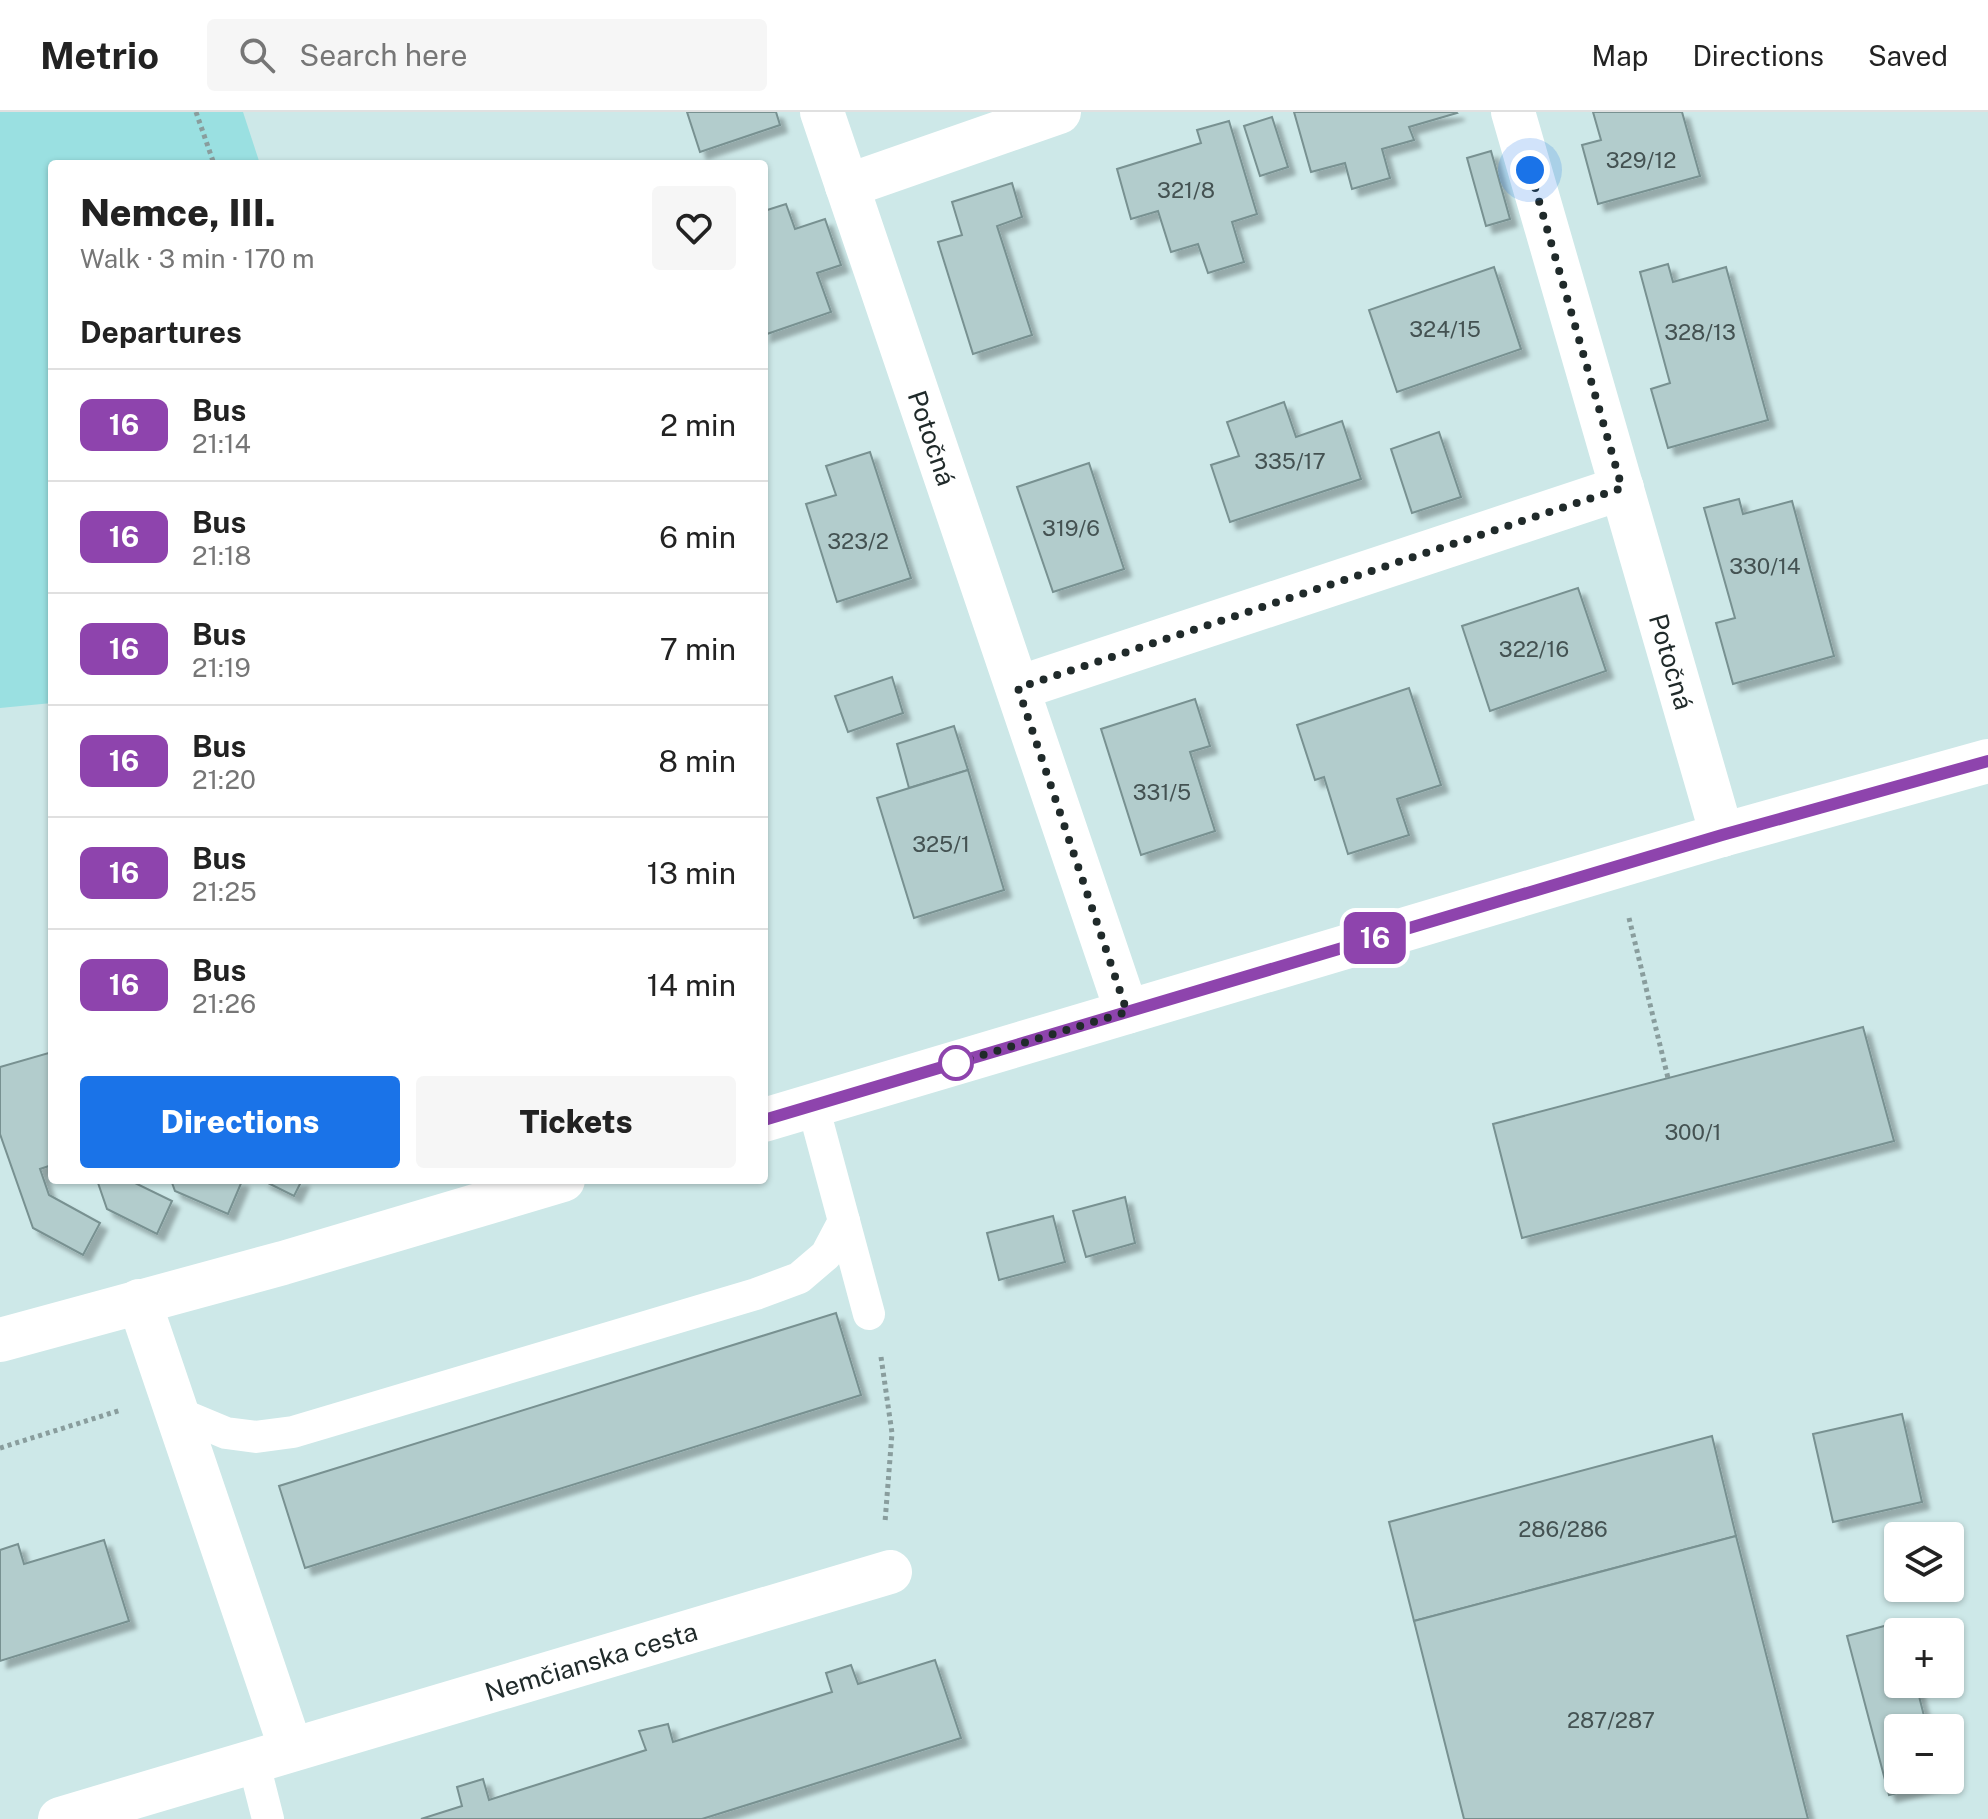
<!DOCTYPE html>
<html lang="en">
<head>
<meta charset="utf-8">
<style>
  body { margin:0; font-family:"Public Sans",sans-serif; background:#f6f6f6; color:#222; height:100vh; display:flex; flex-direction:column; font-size:30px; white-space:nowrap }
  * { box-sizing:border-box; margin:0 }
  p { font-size:26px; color:#767676 }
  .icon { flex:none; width:44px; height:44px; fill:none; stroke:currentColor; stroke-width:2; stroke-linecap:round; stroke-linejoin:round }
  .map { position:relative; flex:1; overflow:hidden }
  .drawer { position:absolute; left:48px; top:48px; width:720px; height:1024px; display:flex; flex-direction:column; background:#fff; border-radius:8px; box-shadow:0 2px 6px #0004 }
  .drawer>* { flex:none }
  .badge { padding:0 16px; border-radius:12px; font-size:28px; line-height:52px }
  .tools { position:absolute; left:1884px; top:1410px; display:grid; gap:16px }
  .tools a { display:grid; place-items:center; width:80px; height:80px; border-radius:8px; background:#fff; box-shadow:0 2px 6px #0004; font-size:40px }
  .you { position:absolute; width:40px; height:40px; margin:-20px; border:6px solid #fff; border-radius:50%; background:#1a73e8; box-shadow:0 0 0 12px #1a73e833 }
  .map>.badge { position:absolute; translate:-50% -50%; box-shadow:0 0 0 4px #fff }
  h2 { padding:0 32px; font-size:30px; line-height:72px }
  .round { display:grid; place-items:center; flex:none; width:84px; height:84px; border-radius:8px; background:#f6f6f6 }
  .headline { display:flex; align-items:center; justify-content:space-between; height:136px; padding:0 32px }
  h1 { font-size:38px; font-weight:800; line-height:60px }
  .primary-button { display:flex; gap:16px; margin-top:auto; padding:16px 32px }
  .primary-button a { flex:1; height:92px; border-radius:8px; background:#1a73e8; color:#fff; font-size:32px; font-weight:800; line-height:92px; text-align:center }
  .primary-button a+a { background:#f6f6f6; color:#222 }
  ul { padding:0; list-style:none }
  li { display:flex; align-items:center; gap:24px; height:112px; padding:0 32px; border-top:2px solid #e0e0e0 }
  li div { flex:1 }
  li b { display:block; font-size:30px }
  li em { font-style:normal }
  li .badge { min-width:88px; font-weight:700; text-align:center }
  header { display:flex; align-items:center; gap:48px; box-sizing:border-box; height:112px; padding:0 40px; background:#fff; border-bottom:2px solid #e0e0e0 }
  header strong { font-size:38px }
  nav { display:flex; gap:44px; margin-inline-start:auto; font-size:28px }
  .search { width:560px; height:72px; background:#f6f6f6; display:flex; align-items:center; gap:20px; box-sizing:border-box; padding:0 28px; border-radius:8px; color:#767676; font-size:30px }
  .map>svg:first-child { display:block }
  .green { fill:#9ae0e1 }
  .building { fill:#b2cccc; stroke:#789191; stroke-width:2; filter:url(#shadow) }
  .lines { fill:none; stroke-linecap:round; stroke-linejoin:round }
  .path { stroke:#899d9d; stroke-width:5; stroke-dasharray:4 4; stroke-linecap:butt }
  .service { stroke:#fff; stroke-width:32 }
  .minor { stroke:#fff; stroke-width:44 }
  .tertiary { stroke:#fff; stroke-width:44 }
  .line-casing { stroke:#fff; stroke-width:18 }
  .line { stroke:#8e44ad; stroke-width:12 }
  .walk { stroke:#202a2a; stroke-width:8; stroke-dasharray:0 14.4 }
  .stop-dot { fill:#fff; stroke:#8e44ad; stroke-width:4 }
  .labels { text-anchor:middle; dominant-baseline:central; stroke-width:8; stroke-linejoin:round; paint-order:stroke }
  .number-label { font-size:22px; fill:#445252 }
  .street-label { font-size:26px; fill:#202a2a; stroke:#daf5f5 }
</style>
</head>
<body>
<header>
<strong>Metrio</strong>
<div class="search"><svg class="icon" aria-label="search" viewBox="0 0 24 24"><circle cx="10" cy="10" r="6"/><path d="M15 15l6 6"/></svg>Search here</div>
<nav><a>Map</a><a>Directions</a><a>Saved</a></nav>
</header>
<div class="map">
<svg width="1988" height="1707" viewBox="0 0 1988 1707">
  <defs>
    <filter id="shadow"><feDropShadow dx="7" dy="7" stdDeviation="2" flood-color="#0004"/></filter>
  </defs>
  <rect width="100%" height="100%" fill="#cde8e8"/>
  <path class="green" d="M0 0H243L260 52H52V591L0 596Z"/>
  <g class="building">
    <path d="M687 0H776L780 13 700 40Z"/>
    <path d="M1294 0H1456L1457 1 1409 15 1414 28 1382 37 1390 66 1352 77 1345 51 1311 60Z"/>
    <path d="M1593 0H1682L1700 64 1598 92 1582 33 1601 28Z"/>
    <path d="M1272 5 1288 55 1260 64 1244 14Z"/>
    <path d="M1229 9 1257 102 1232 110 1244 150 1208 161 1198 132 1171 140 1158 99 1131 107 1117 57 1201 31 1197 18Z"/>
    <path d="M1491 39 1510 107 1486 114 1467 46Z"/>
    <path d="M1012 71 1022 105 997 114 1032 223 973 242 938 130 962 123 952 90Z"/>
    <path d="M786 92 795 117 825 107 841 153 817 161 831 200 764 223V99Z"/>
    <path d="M1668 152 1673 170 1726 155 1768 308 1668 336 1651 277 1670 271 1640 160Z"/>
    <path d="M1494 155 1521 237 1397 280 1369 198Z"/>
    <path d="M1284 290 1296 325 1342 309 1361 367 1230 410 1211 353 1239 344 1227 310Z"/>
    <path d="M1439 320 1461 385 1412 401 1391 337Z"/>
    <path d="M870 340 911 466 837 490 806 392 836 383 826 354Z"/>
    <path d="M1089 351 1124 457 1053 480 1017 375Z"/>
    <path d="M1739 387 1743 402 1792 389 1834 544 1733 572 1716 511 1735 506 1704 396Z"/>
    <path d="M1578 476 1606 559 1490 599 1462 514Z"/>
    <path d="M892 565 903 601 848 620 835 584Z"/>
    <path d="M1409 576 1441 673 1397 687 1409 723 1348 742 1324 665 1315 668 1297 613Z"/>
    <path d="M1195 587 1210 634 1190 640 1215 719 1141 743 1101 617Z"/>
    <path d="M954 614 968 658 909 676 897 632Z"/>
    <path d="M968 658 1004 778 914 806 877 686Z"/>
    <path d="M1863 915 1894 1029 1522 1126 1493 1012Z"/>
    <path d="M52 940V1053L40 1057 49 1083 100 1111 83 1143 33 1116 0 1022V955Z"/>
    <path d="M97 1068H129L172 1089 157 1122 107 1097Z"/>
    <path d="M171 1068H239L242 1069 228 1102 175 1079Z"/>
    <path d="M262 1068H302L294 1084Z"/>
    <path d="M1125 1085 1135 1131 1086 1145 1073 1099Z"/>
    <path d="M1053 1104 1065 1150 999 1168 987 1121Z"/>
    <path d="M836 1201 861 1283 305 1456 279 1374Z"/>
    <path d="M1902 1302 1922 1390 1833 1410 1813 1322Z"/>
    <path d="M1712 1324 1736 1424 1414 1509 1389 1410Z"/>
    <path d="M1736 1424 1808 1707H1464L1414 1509Z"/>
    <path d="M104 1428 129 1509 0 1549V1438L18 1432 24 1452Z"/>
    <path d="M1899 1510 1902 1520H1898V1572H1916L1927 1616H1898V1668H1941L1942 1670 1889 1683 1847 1524Z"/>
    <path d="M935 1548 961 1626 702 1707H421L462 1694 457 1675 483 1667 489 1688 646 1638 639 1619 668 1612 673 1630 832 1580 826 1561 851 1553 858 1572Z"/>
  </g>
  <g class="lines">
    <g class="path">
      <path d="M196 0 214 52"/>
      <path d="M1629 806 1668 966"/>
      <path d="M881 1245 892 1321 885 1410"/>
      <path d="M0 1336 121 1298"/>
    </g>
    <g class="service">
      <path d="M813 994 869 1202"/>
      <path d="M178 1301 226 1321 256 1325 293 1320 756 1182 799 1166 826 1143 844 1109"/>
      <path d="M253 1648 268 1707"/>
    </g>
    <g class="minor">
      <path id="s1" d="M822 0 1127 900"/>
      <path id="s2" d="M1513 0 1722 723"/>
      <path d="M847 74 1059 0"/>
      <path d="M1018 576 1622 376"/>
      <path d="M139 1189 291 1637"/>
      <path id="s3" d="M60 1707 890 1460"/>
    </g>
    <g class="tertiary">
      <path d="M764 1008 1722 723 1988 649"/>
      <path d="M0 1228 283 1151 563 1068"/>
    </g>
  </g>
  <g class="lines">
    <g class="line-casing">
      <path id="line" d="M764 1008 1722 723 1988 649"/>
    </g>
    <use href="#line" class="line"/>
    <path class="walk" d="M956 951 1127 900 1018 576 1622 376 1530 58"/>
  </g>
  <circle class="stop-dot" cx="956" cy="951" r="16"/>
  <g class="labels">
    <g class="number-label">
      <text x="1641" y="48">329/12</text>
      <text x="1186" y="78">321/8</text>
      <text x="1445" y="217">324/15</text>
      <text x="1700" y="220">328/13</text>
      <text x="1290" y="349">335/17</text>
      <text x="1071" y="416">319/6</text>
      <text x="858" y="429">323/2</text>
      <text x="1765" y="454">330/14</text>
      <text x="1534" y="537">322/16</text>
      <text x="1162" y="680">331/5</text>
      <text x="941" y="732">325/1</text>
      <text x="1693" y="1020">300/1</text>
      <text x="1563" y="1417">286/286</text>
      <text x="1611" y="1608">287/287</text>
    </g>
    <g class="street-label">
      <text stroke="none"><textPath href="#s1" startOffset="344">Potočná</textPath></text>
      <text stroke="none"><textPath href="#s2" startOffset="572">Potočná</textPath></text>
      <text stroke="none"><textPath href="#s3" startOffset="554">Nemčianska cesta</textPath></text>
    </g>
  </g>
</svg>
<div class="tools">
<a><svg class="icon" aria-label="layers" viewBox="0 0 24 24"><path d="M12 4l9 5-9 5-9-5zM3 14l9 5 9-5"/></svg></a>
<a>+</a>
<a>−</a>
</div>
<div class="you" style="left:1530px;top:58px"></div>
<b class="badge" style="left:1375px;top:826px;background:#8e44ad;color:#fff">16</b>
<section class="drawer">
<div class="headline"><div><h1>Nemce, III.</h1><p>Walk · 3 min · 170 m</p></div><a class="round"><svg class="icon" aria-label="heart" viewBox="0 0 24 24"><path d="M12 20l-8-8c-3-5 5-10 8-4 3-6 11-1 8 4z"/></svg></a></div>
<h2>Departures</h2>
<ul>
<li><span class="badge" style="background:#8e44ad;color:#fff">16</span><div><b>Bus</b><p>21:14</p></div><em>2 min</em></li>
<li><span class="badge" style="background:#8e44ad;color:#fff">16</span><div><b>Bus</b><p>21:18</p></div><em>6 min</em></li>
<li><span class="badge" style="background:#8e44ad;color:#fff">16</span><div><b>Bus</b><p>21:19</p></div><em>7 min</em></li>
<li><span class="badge" style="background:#8e44ad;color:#fff">16</span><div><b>Bus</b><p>21:20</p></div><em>8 min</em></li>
<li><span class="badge" style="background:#8e44ad;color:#fff">16</span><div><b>Bus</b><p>21:25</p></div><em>13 min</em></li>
<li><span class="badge" style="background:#8e44ad;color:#fff">16</span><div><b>Bus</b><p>21:26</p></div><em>14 min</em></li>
</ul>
<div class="primary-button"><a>Directions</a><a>Tickets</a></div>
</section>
</div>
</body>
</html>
